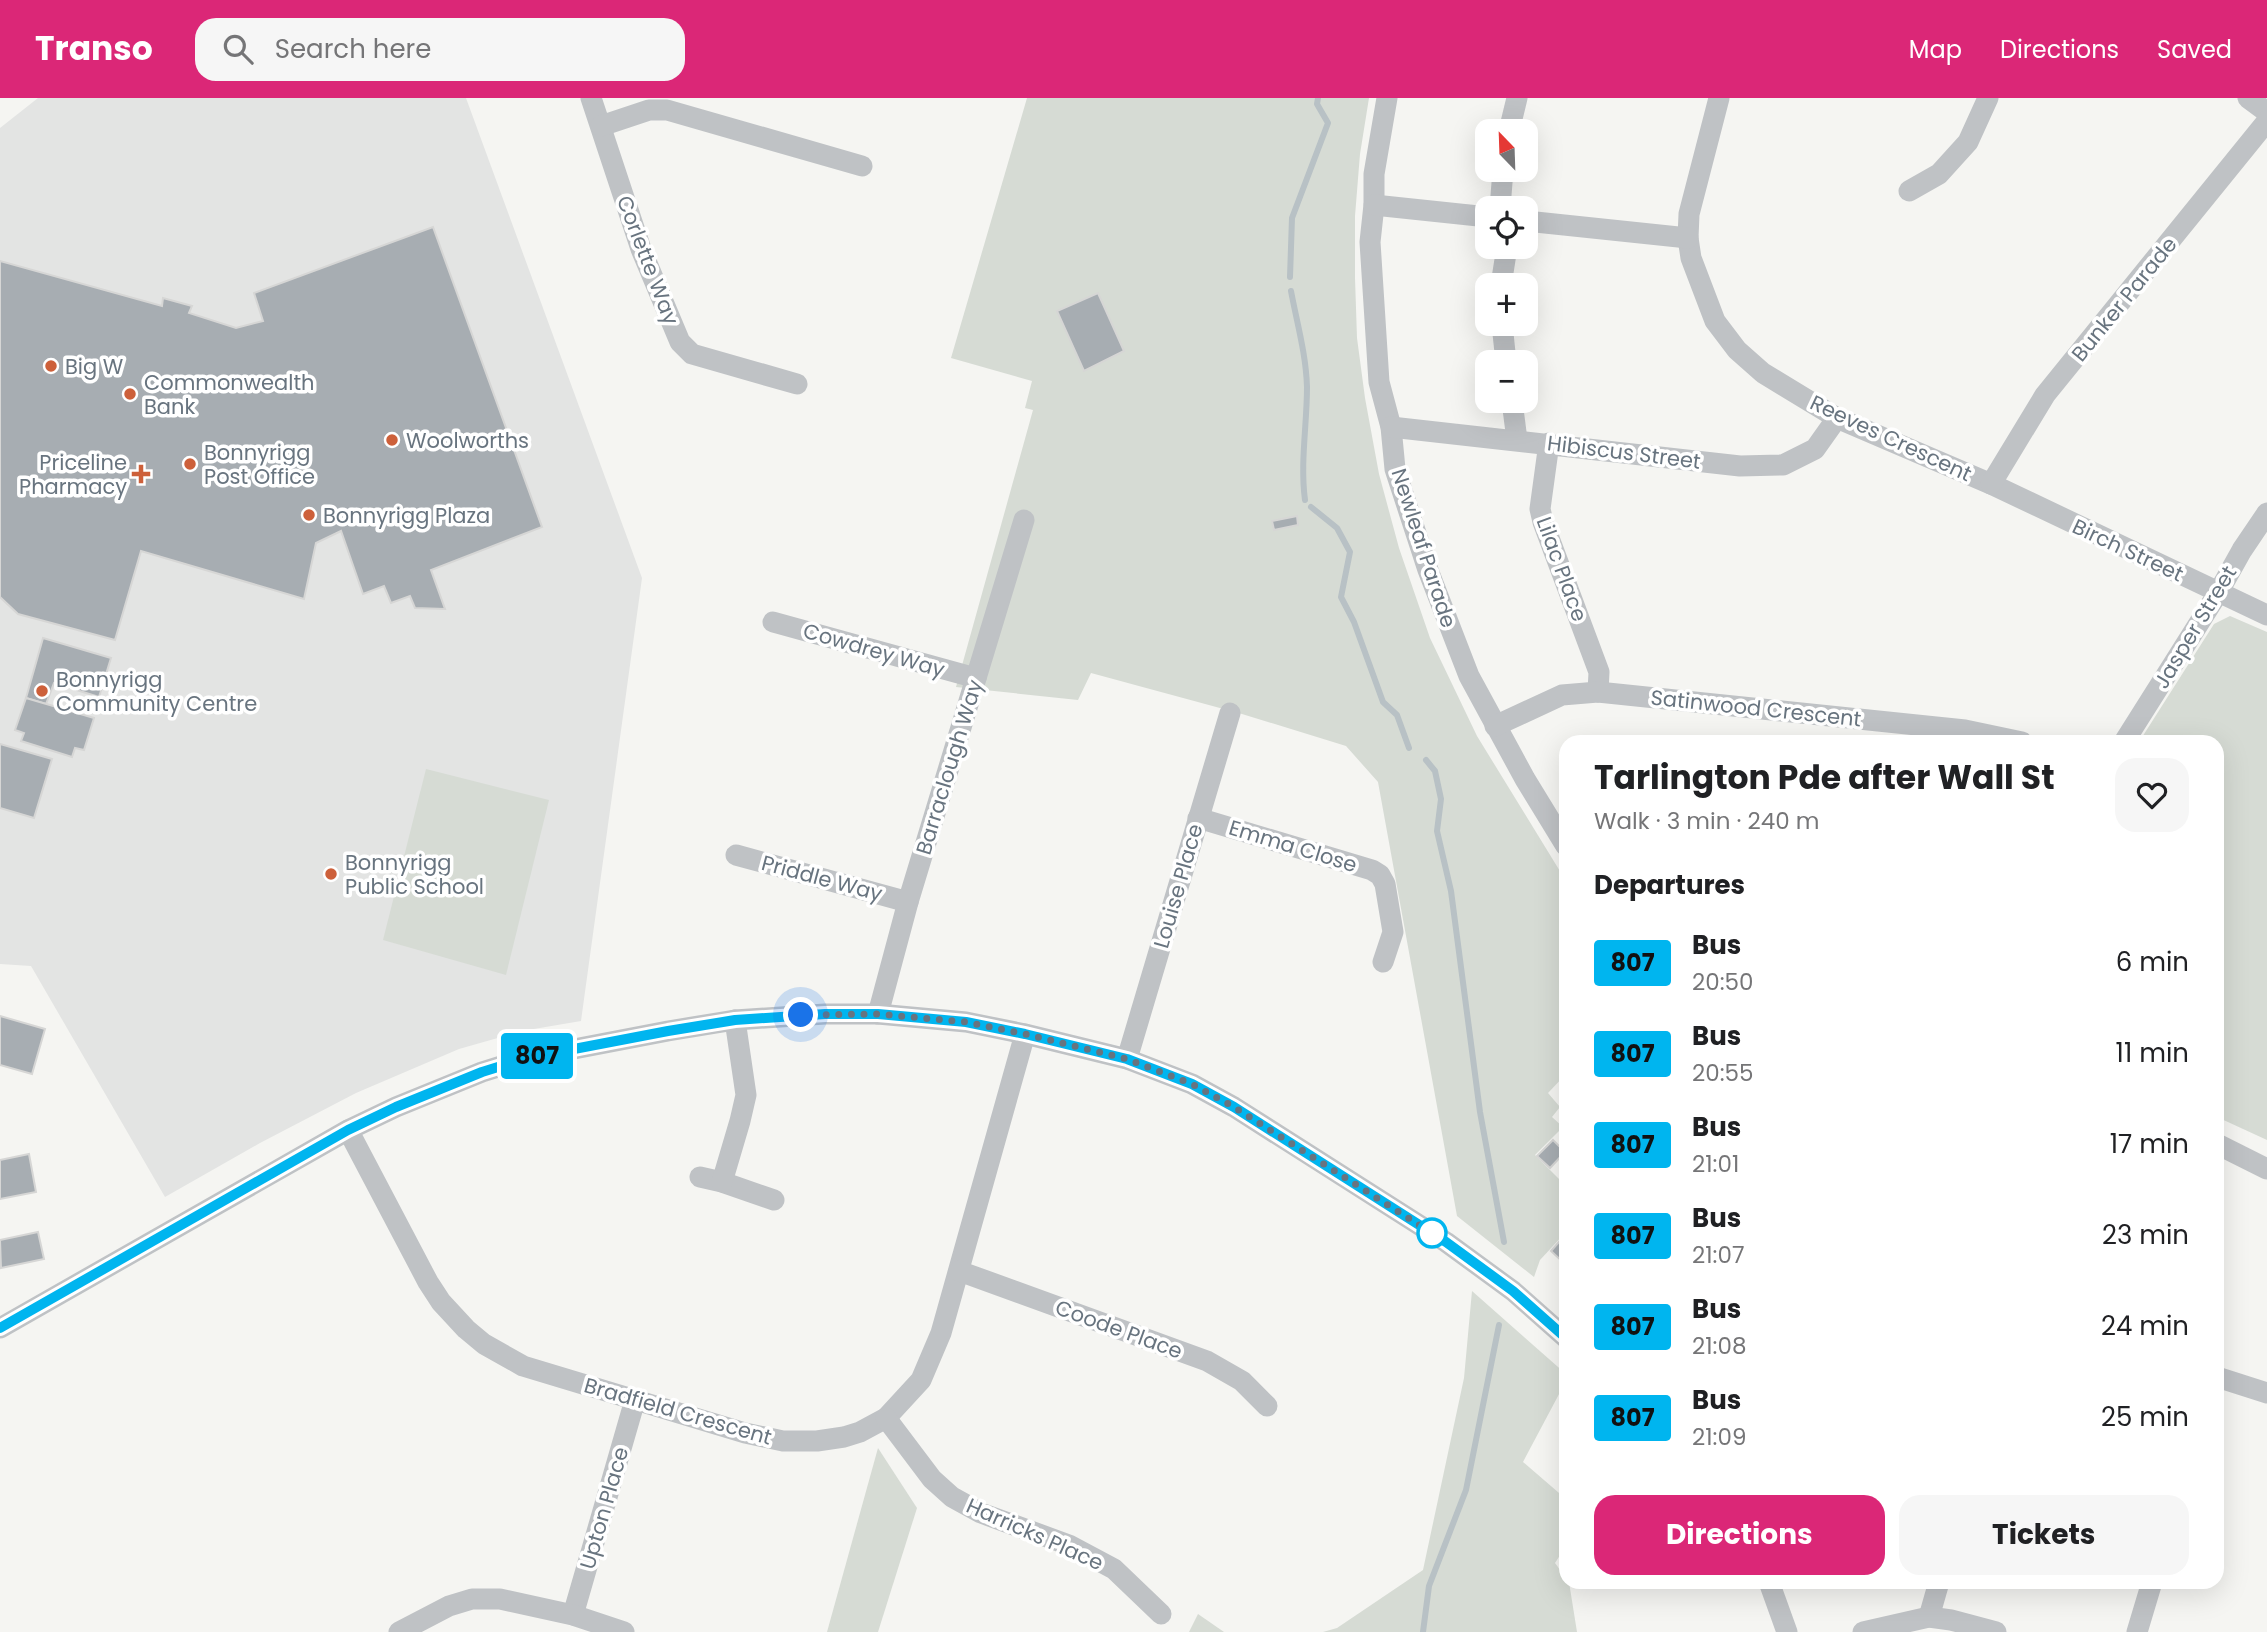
<!DOCTYPE html>
<html lang="en">
<head>
<meta charset="utf-8">
<style>
  body { margin:0; font-family:Poppins,sans-serif; background:#f6f6f6; color:#202124; height:100vh; display:flex; flex-direction:column; font-size:26px; white-space:nowrap }
  * { box-sizing:border-box; margin:0 }
  p { font-size:23px; color:#757577 }
  .icon { flex:none; width:38px; height:38px; fill:none; stroke:currentColor; stroke-width:2; stroke-linecap:round; stroke-linejoin:round }
  .map { position:relative; flex:1; overflow:hidden }
  .drawer { position:absolute; left:1559px; top:637px; width:665px; height:854px; display:flex; flex-direction:column; background:#fff; border-radius:21px; box-shadow:0 7px 28px #0002 }
  .drawer>* { flex:none }
  .badge { padding:0 14px; border-radius:5px; font-size:24px; line-height:46px }
  .needle { width:46px; rotate:337deg }
  .buttons { position:absolute; left:1475px; top:21px; display:grid; gap:14px }
  .buttons a { display:grid; place-items:center; width:63px; height:63px; border-radius:14px; background:#fff; box-shadow:0 7px 28px #0002; font-size:35px }
  .you { position:absolute; width:35px; height:35px; margin:-18px; border:5px solid #fff; border-radius:50%; background:#1a73e8; box-shadow:0 0 0 10px #1a73e833 }
  .map>.badge { position:absolute; translate:-50% -50%; box-shadow:0 0 0 4px #fff }
  h2 { padding:0 35px; font-size:26px; line-height:63px }
  .round { display:grid; place-items:center; flex:none; width:74px; height:74px; border-radius:21px; background:#f6f6f6 }
  .summary { display:flex; align-items:center; justify-content:space-between; height:119px; padding:0 35px }
  h1 { font-size:33px; font-weight:700; line-height:52px }
  .button { display:flex; gap:14px; margin-top:auto; padding:14px 35px }
  .button a { flex:1; height:80px; border-radius:21px; background:#db2777; color:#fff; font-size:28px; font-weight:700; line-height:80px; text-align:center }
  .button a+a { background:#f6f6f6; color:#202124 }
  ul { padding:0; list-style:none }
  li { display:flex; align-items:center; gap:21px; height:91px; padding:0 35px }
  li div { flex:1 }
  li b { display:block; font-size:26px }
  li em { font-style:normal }
  li .badge { min-width:77px; font-weight:700; text-align:center }
  header { display:flex; align-items:center; gap:42px; box-sizing:border-box; height:98px; padding:0 35px; background:#db2777; color:#fff }
  header strong { font-size:33px }
  nav { display:flex; gap:38px; margin-inline-start:auto; font-size:24px }
  .search { width:490px; height:63px; background:#f6f6f6; display:flex; align-items:center; gap:18px; box-sizing:border-box; padding:0 24px; border-radius:21px; color:#757577; font-size:26px }
  .map>svg:first-child { display:block }
  .built { fill:#e3e4e3 }
  .green { fill:#d6dbd4 }
  .lines { fill:none; stroke-linecap:round; stroke-linejoin:round }
  .stream { stroke:#b8c1c5; stroke-width:6 }
  .building { fill:#a7adb2; stroke:#d6d6d5; stroke-width:2 }
  .minor { stroke:#bfc2c5; stroke-width:21 }
  .line-casing { stroke:#fff; stroke-width:16 }
  .line { stroke:#00b5ef; stroke-width:10 }
  .walk { stroke:#68747f; stroke-width:7; stroke-dasharray:0 12.6 }
  .poi-dot { fill:#cd603a; stroke:#fff; stroke-width:2.5 }
  .stop-dot { fill:#fff; stroke:#00b5ef; stroke-width:3.5 }
  .labels { text-anchor:middle; dominant-baseline:central; stroke-width:7; stroke-linejoin:round; paint-order:stroke }
  .street-label { font-size:21px; fill:#68747f; stroke:#fff }
  .poi-label { font-size:21px; fill:#68747f; stroke:#fff; text-anchor:start }
</style>
</head>
<body>
<header>
<strong>Transo</strong>
<div class="search"><svg class="icon" aria-label="search" viewBox="0 0 24 24"><circle cx="10" cy="10" r="6"/><path d="M15 15l6 6"/></svg>Search here</div>
<nav><a>Map</a><a>Directions</a><a>Saved</a></nav>
</header>
<div class="map">
<svg width="2267" height="1534" viewBox="0 0 2267 1534">
  <rect width="100%" height="100%" fill="#f5f5f2"/>
  <path class="built" d="M38 0H466L642 480 581 923 522 933 459 951 356 995 260 1045 165 1099 31 868 0 866V30Z"/>
  <g class="green">
    <path d="M1027 0H1369L1360 56 1355 118V180L1357 240 1365 300 1379 376 1399 450 1430 540 1477 638 1566 783V976L1548 995 1560 1009 1552 1019 1563 1029 1535 1057 1566 1088V1134L1540 1162 1534 1179 1457 1118 1378 684 1346 648 1242 616 1091 575 1078 602 956 589 1033 312 1025 310 1032 283 951 260Z"/>
    <path d="M2230 518 2267 534V1042L2217 1019V644H2139L2214 526Z"/>
    <path d="M426 671 549 702 506 877 383 842Z"/>
    <path d="M1472 1193 1566 1276V1283L1523 1364 1566 1401V1448L1555 1465 1566 1480V1484H1569L1577 1534H1323L1337 1530 1423 1472 1464 1280Z"/>
    <path d="M878 1350 917 1410 878 1534H827Z"/>
    <path d="M1198 1516 1224 1534H1189Z"/>
  </g>
  <g class="lines">
    <g class="stream">
      <path d="M1290 179 1292 120 1328 25 1317 6 1318 0"/>
      <path d="M1291 193C1297 225 1306 256 1307 289 1307 327 1300 365 1305 402"/>
      <path d="M1311 409 1337 430 1350 454 1341 499 1354 524 1383 604 1397 617 1409 650"/>
      <path d="M1426 662 1435 673 1441 701 1437 733 1451 793 1480 1014 1504 1144"/>
      <path d="M1423 1534 1429 1488 1466 1392 1499 1227"/>
    </g>
  </g>
  <g class="building">
    <path d="M433 129 542 429 431 472 445 511 415 510 410 498 391 505 384 488 363 496 341 433 316 445 304 501 141 453 115 542 18 516 0 499V163L162 208 163 200 192 208 189 215 236 230 263 223 254 195Z"/>
    <path d="M1098 195 1124 253 1084 273 1057 213Z"/>
    <path d="M1297 418 1298 427 1274 432 1272 423Z"/>
    <path d="M43 540 111 560 99 599 54 585 46 606 26 600Z"/>
    <path d="M26 600 94 620 84 652 75 650 72 659 21 643 24 635 15 632Z"/>
    <path d="M0 646 52 661 34 720 0 710Z"/>
    <path d="M0 918 45 931 32 976 0 967Z"/>
    <path d="M1553 1042 1565 1054 1550 1070 1537 1058Z"/>
    <path d="M29 1056 36 1094 0 1101V1062Z"/>
    <path d="M38 1134 44 1161 1 1170 0 1142Z"/>
    <path d="M1566 1136V1167L1551 1153Z"/>
  </g>
  <g class="lines">
    <g class="minor">
      <path d="M591 0 641 151 680 244 692 256 797 286"/>
      <path d="M1387 0 1374 76V107L1370 144 1379 284 1391 329 1395 371 1428 472 1469 578 1525 681 1566 748"/>
      <path d="M1719 0 1689 116 1688 140 1691 160 1715 223 1737 252 1763 275 1837 320 1991 386 2267 517"/>
      <path d="M2248 0 2267 14"/>
      <path d="M601 28 649 12H667L862 68"/>
      <path d="M1509 33 1517 0"/>
      <path d="M1909 93 1939 76 1968 44 1988 0"/>
      <path d="M1374 107 1488 119"/>
      <path d="M1500 110 1503 72"/>
      <path d="M1526 123 1688 140"/>
      <path d="M1501 187 1507 149"/>
      <path d="M1502 226 1506 264"/>
      <path d="M1512 303 1517 342"/>
      <path d="M1391 329 1740 368 1783 367 1815 351 1837 320"/>
      <path d="M1549 345 1540 411 1543 424 1599 574 1598 594"/>
      <path d="M1991 386 2045 297 2267 23"/>
      <path d="M773 524 976 580"/>
      <path d="M1495 628 1562 597 1598 594 1965 632 2022 644"/>
      <path d="M2124 644 2218 495 2242 452 2267 415"/>
      <path d="M1198 720 1372 772 1380 777 1385 786 1393 834 1383 864"/>
      <path d="M736 757 908 804"/>
      <path d="M878 916 908 804 1024 422"/>
      <path d="M1127 961 1230 615"/>
      <path d="M348 1032 428 1184 441 1204 466 1231 484 1246 523 1268 745 1335 783 1343H817L844 1339 860 1334 886 1320 921 1282 941 1235 1025 936"/>
      <path d="M2217 1046 2267 1071"/>
      <path d="M700 1079 722 1084 774 1102"/>
      <path d="M722 1084 740 1023 746 997 735 922"/>
      <path d="M959 1173 1207 1263 1242 1283 1267 1308"/>
      <path d="M0 1230 348 1032 396 1009 482 974 527 960 668 933 735 922 825 916H878L966 924 1025 936 1127 961 1192 986 1234 1009 1446 1144 1513 1193 1566 1240"/>
      <path d="M2217 1279 2267 1295"/>
      <path d="M886 1320 932 1381 952 1399 981 1415 1069 1447 1114 1471 1161 1516"/>
      <path d="M1769 1484 1787 1534"/>
      <path d="M573 1517 635 1302"/>
      <path d="M1929 1519 1939 1484"/>
      <path d="M399 1534 449 1508 472 1501H500L573 1517 624 1534"/>
      <path d="M1863 1534 1929 1519 1951 1522 1996 1534"/>
      <path d="M2137 1534 2152 1484"/>
    </g>
  </g>
  <g class="lines">
    <g class="line-casing">
      <path id="line" d="M0 1230 348 1032 396 1009 482 974 527 960 668 933 735 922 825 916H878L966 924 1025 936 1127 961 1192 986 1234 1009 1446 1144 1513 1193 1566 1240"/>
    </g>
    <use href="#line" class="line"/>
    <path class="walk" d="M801 917 878 916 966 924 1025 936 1127 961 1192 986 1234 1009 1432 1135"/>
  </g>
  <g class="poi-dot">
    <circle cx="51" cy="268" r="7"/>
    <circle cx="130" cy="296" r="7"/>
    <circle cx="392" cy="342" r="7"/>
    <circle cx="190" cy="366" r="7"/>
    <path d="M137.5 365.5h7v7h7v7h-7v7h-7v-7h-7v-7h7z"/>
    <circle cx="309" cy="417" r="7"/>
    <circle cx="42" cy="593" r="7"/>
    <circle cx="331" cy="776" r="7"/>
  </g>
  <circle class="stop-dot" cx="1432" cy="1135" r="14"/>
  <g class="labels">
    <g class="street-label">
      <text transform="translate(648 162) rotate(69)">Corlette Way</text>
      <text transform="translate(2124 201) rotate(-51)">Bunker Parade</text>
      <text transform="translate(1891 340) rotate(25)">Reeves Crescent</text>
      <text transform="translate(1624 354) rotate(7)">Hibiscus Street</text>
      <text transform="translate(1424 450) rotate(72)">Newleaf Parade</text>
      <text transform="translate(2128 452) rotate(25)">Birch Street</text>
      <text transform="translate(1562 471) rotate(70)">Lilac Place</text>
      <text transform="translate(2195 529) rotate(-59)">Jasper Street</text>
      <text transform="translate(874 552) rotate(16)">Cowdrey Way</text>
      <text transform="translate(1756 610) rotate(6)">Satinwood Crescent</text>
      <text transform="translate(949 669) rotate(-73)">Barraclough Way</text>
      <text transform="translate(1293 748) rotate(17)">Emma Close</text>
      <text transform="translate(822 780) rotate(15)">Priddle Way</text>
      <text transform="translate(1178 788) rotate(-74)">Louise Place</text>
      <text transform="translate(1119 1231) rotate(20)">Coode Place</text>
      <text transform="translate(678 1313) rotate(16)">Bradfield Crescent</text>
      <text transform="translate(604 1410) rotate(-74)">Upton Place</text>
      <text transform="translate(1035 1436) rotate(24)">Harricks Place</text>
    </g>
    <g class="poi-label">
      <text x="65" y="268">Big W</text>
      <text x="144" y="284">Commonwealth<tspan x="144" dy="24">Bank</tspan></text>
      <text x="406" y="342">Woolworths</text>
      <text x="204" y="354">Bonnyrigg<tspan x="204" dy="24">Post Office</tspan></text>
      <text x="127" y="364" text-anchor="end">Priceline<tspan x="127" dy="24">Pharmacy</tspan></text>
      <text x="323" y="417">Bonnyrigg Plaza</text>
      <text x="56" y="581">Bonnyrigg<tspan x="56" dy="24">Community Centre</tspan></text>
      <text x="345" y="764">Bonnyrigg<tspan x="345" dy="24">Public School</tspan></text>
    </g>
  </g>
</svg>
<div class="buttons">
<a><svg class="needle" viewBox="-14 -14 28 28"><path d="M0-13l5 13h-10z" fill="#e53935"/><path d="M0 13l5-13h-10z" fill="#757577"/></svg></a>
<a><svg class="icon" aria-label="locate" viewBox="0 0 24 24"><circle cx="12" cy="12" r="6"/><path d="M12 2v4M12 18v4M2 12h4M18 12h4"/></svg></a>
<a>+</a>
<a>−</a>
</div>
<div class="you" style="left:801px;top:917px"></div>
<b class="badge" style="left:537px;top:958px;background:#00b5ef;color:#111">807</b>
<section class="drawer">
<div class="summary"><div><h1>Tarlington Pde after Wall St</h1><p>Walk · 3 min · 240 m</p></div><a class="round"><svg class="icon" aria-label="heart" viewBox="0 0 24 24"><path d="M12 20l-8-8c-3-5 5-10 8-4 3-6 11-1 8 4z"/></svg></a></div>
<h2>Departures</h2>
<ul>
<li><span class="badge" style="background:#00b5ef;color:#111">807</span><div><b>Bus</b><p>20:50</p></div><em>6 min</em></li>
<li><span class="badge" style="background:#00b5ef;color:#111">807</span><div><b>Bus</b><p>20:55</p></div><em>11 min</em></li>
<li><span class="badge" style="background:#00b5ef;color:#111">807</span><div><b>Bus</b><p>21:01</p></div><em>17 min</em></li>
<li><span class="badge" style="background:#00b5ef;color:#111">807</span><div><b>Bus</b><p>21:07</p></div><em>23 min</em></li>
<li><span class="badge" style="background:#00b5ef;color:#111">807</span><div><b>Bus</b><p>21:08</p></div><em>24 min</em></li>
<li><span class="badge" style="background:#00b5ef;color:#111">807</span><div><b>Bus</b><p>21:09</p></div><em>25 min</em></li>
</ul>
<div class="button"><a>Directions</a><a>Tickets</a></div>
</section>
</div>
</body>
</html>
